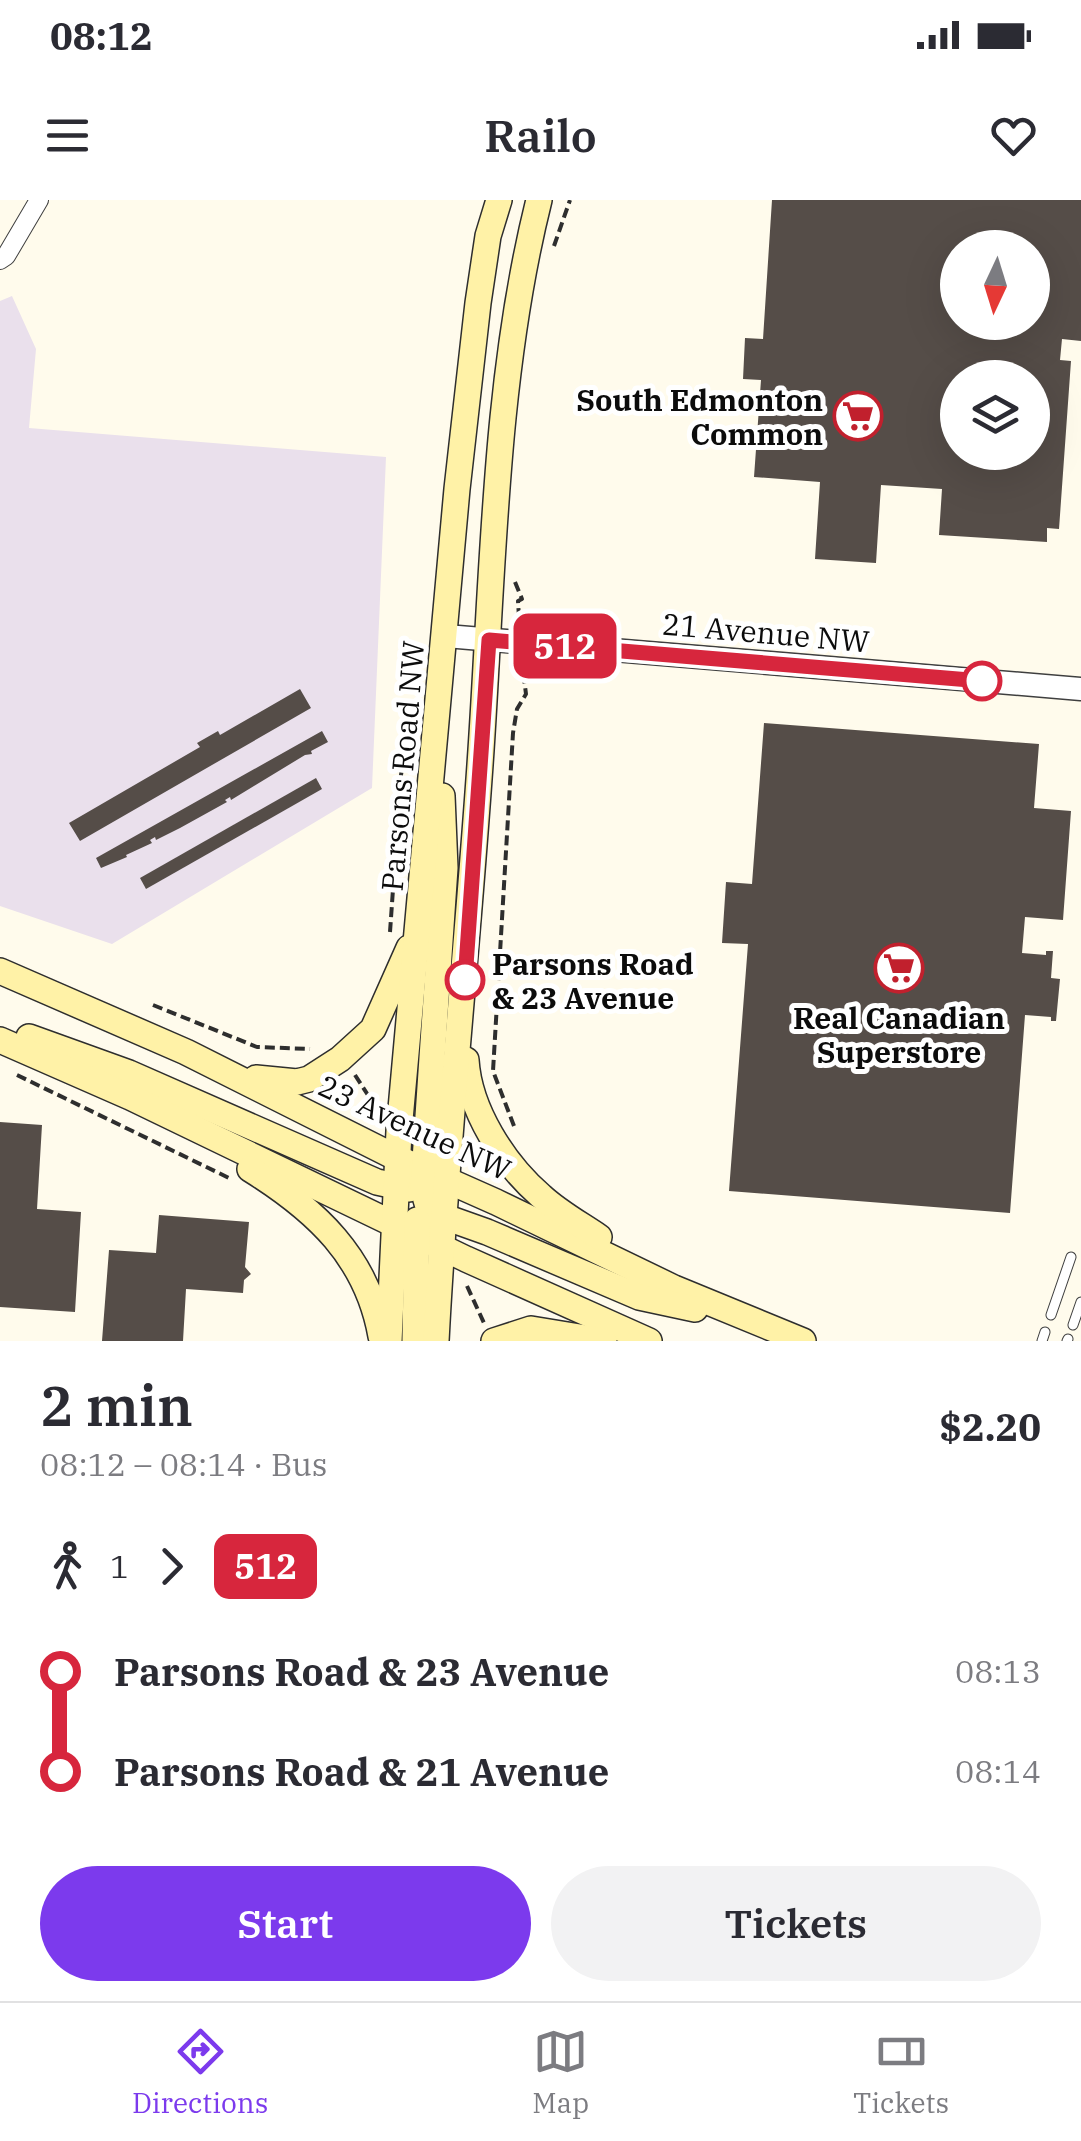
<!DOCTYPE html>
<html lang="en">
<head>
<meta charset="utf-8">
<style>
  body { margin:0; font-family:"IBM Plex Serif",serif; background:#f2f2f3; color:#2b2b33; height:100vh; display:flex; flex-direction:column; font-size:38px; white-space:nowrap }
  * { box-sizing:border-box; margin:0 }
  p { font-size:32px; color:#7c7c81 }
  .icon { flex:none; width:55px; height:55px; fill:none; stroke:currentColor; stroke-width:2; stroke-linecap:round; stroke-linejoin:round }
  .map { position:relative; height:1141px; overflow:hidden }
  .sheet { display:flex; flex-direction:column; background:#fff; flex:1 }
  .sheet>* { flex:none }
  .badge { padding:0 20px; border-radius:15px; font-size:35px; line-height:65px }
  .needle { width:65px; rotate:184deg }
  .fabs { position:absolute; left:940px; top:30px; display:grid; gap:20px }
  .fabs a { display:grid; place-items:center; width:110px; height:110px; border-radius:50%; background:#fff; box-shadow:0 10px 40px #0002; font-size:50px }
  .map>.badge { position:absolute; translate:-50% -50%; box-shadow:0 0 0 5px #fff }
  .legs { display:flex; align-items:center; gap:15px; height:110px; padding:0 40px; font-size:32px }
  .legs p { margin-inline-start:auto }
  .head { display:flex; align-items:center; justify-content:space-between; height:170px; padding:0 40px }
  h1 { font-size:55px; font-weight:600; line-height:75px }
  .button { display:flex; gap:20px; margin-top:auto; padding:20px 40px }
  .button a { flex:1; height:115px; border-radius:60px; background:#7c3aed; color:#fff; font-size:40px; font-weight:600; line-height:115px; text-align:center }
  .button a+a { background:#f2f2f3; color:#2b2b33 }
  ul { padding:0 40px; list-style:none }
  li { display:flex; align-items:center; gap:35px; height:100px; font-size:38px }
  li i { display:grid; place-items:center; width:15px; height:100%; margin:0 12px; background:currentColor }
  li i::after { content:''; width:25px; height:25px; margin:-12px; border:8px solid; border-radius:50%; background:#fff }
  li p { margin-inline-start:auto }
  li:first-child i { background:linear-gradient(#0000 50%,currentColor 0) }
  li:last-child i { background:linear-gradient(currentColor 50%,#0000 0) }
  .status { display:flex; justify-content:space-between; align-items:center; height:70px; padding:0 50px; background:#fff; direction:ltr }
  .status svg { height:28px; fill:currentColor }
  header { display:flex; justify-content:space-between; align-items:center; height:130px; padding:0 40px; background:#fff; font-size:45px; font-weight:600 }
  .tab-bar { display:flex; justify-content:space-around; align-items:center; height:140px; border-top:2px solid #e1e1e2; background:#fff; font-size:28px; color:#7c7c81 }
  .tab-bar a { display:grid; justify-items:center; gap:5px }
  .tab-bar .selected { color:#7c3aed }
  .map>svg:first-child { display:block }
  .industrial { fill:#eae0ec }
  .building { fill:#554d48; fill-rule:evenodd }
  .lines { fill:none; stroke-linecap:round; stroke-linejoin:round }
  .service-casing { stroke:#3f3f3f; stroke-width:11 }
  .minor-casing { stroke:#3f3f3f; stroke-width:20 }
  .tertiary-casing { stroke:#3f3f3f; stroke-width:25 }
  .secondary-casing { stroke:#2e2e2e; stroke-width:28 }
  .path { stroke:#2e2e2e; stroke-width:4; stroke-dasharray:10 5; stroke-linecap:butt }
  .service { stroke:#fff; stroke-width:9 }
  .minor { stroke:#fff; stroke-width:18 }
  .tertiary { stroke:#fff; stroke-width:22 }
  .secondary { stroke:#fff2a7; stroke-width:25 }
  .line-1-casing { stroke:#fff; stroke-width:22 }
  .line-1 { stroke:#d7263d; stroke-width:15 }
  .stop-1-dot { fill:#fff; stroke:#d7263d; stroke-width:5 }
  .labels { text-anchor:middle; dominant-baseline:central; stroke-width:10; stroke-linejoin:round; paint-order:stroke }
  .poi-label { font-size:30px; font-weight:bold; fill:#0c0c0c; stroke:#fff; text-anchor:end }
  .street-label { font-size:30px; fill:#0c0c0c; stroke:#fff }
  .stop-label { font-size:30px; font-weight:bold; fill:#0c0c0c; stroke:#fff; text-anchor:start }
</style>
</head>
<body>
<div class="status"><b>08:12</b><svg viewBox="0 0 49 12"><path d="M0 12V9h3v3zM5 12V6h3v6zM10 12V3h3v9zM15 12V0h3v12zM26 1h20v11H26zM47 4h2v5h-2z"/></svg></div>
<header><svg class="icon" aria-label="menu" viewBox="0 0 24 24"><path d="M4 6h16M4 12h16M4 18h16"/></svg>Railo<svg class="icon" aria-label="heart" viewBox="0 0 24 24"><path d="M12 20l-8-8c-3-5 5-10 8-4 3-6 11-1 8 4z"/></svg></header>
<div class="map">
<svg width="1081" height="1141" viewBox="0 0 1081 1141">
  <rect width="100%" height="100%" fill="#fffbec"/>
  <path class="industrial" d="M12 96 36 149 29 228 386 257 372 588 112 744 0 706V101Z"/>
  <g class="building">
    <path d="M772 0H1081V141L1062 139 1060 160 1071 161 1059 329 1047 328V342L939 335 942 289 881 285 876 363 815 359 820 282 754 277 761 180 743 179 745 138 763 139ZM958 48H1032V122H958ZM958 178H1032V252H958Z"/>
    <path d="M300 489 311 508 80 641 69 623 200 547 197 543 218 531 220 535Z"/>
    <path d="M764 523 1039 544 1034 608 1071 611 1063 720 1025 717 1022 753 1046 755V751H1053L1051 778 1060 779 1056 821H1051V817L1025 815 1010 1013 729 991 748 744 722 743 726 682 752 684Z"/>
    <path d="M322 531 328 542 311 551 312 554 305 555 231 600 230 597 225 600 227 602 180 628 156 640 155 637 150 640 152 643 126 655 127 657 101 668 96 658Z"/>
    <path d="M316 578 322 589 146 689 140 678Z"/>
    <path d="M0 922 42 925 37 1009 81 1012 75 1112 0 1107Z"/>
    <path d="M159 1015 249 1022 245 1067 251 1074 244 1080 243 1093 186 1089 183 1141H102L109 1050 156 1053Z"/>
  </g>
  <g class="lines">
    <g class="service-casing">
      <g id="service">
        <path d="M1051 1115 1071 1057"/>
        <path d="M1073 1125 1081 1102"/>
        <path d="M1042 1141 1045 1132"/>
        <path d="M1067 1141 1068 1139"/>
      </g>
    </g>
    <g class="minor-casing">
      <path id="minor" d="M0 60 6 56 39 0"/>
    </g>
    <g class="tertiary-casing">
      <path id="tertiary" d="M446 436 1081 489"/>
    </g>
    <g class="secondary-casing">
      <g id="secondary">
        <path d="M0 771 186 852 397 958 496 1002 674 1088 803 1141"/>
        <path d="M29 837 129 873 377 982 409 989"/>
        <path d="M0 840 130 897 466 1059 649 1141"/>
        <path d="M466 860C469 910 504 964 541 996 558 1012 580 1024 599 1037"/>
        <path d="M256 878 297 882 309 879 340 859 373 829 409 748"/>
        <path d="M250 969C316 1010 367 1057 381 1136"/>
        <path d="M428 1011 487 1032 639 1097 695 1109"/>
        <path d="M437 1038 423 989 445 668 442 596"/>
        <path d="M389 1141 399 931 457 289 478 103 488 36 499 0"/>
        <path d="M415 1141 417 1020"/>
        <path d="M436 1141C446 944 468 747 481 550 493 370 495 175 539 0"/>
        <path d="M494 1141 531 1129 604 1141"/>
      </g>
    </g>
    <g class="path">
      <path d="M554 46 570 0"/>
      <path d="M515 382 522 399 518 401 519 418"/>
      <path d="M390 732 401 575 412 508"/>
      <path d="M153 805 257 847 310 849"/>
      <path d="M17 875 229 978"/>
      <path d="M355 875 377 909"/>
      <path d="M514 926 493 871 513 533 517 509 526 494 522 463"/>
      <path d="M467 1086 484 1123"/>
    </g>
    <use href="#service" class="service"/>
    <use href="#minor" class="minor"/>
    <use href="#tertiary" class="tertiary"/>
    <use href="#secondary" class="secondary"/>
  </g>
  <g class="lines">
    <g class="line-1-casing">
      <path id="line-1" d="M465 780 489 440 982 481"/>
    </g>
    <use href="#line-1" class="line-1"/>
  </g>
  <defs>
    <g id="supermarket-ring" transform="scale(2.5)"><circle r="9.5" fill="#fff" stroke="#c1202d" stroke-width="1.5"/><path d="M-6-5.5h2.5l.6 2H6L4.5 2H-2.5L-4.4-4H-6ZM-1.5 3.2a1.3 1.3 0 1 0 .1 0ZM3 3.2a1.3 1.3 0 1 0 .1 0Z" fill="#c1202d"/></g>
  </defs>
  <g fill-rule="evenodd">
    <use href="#supermarket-ring" x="858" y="216"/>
    <use href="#supermarket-ring" x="899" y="768"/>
  </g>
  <g class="stop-1-dot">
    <circle cx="982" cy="481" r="18"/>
    <circle cx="465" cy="780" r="18"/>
  </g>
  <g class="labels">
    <g class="poi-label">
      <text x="823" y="199">South Edmonton<tspan x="823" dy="34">Common</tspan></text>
      <text x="899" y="817" text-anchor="middle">Real Canadian<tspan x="899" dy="34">Superstore</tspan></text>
    </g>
    <g class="street-label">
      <text transform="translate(766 432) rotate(5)">21 Avenue NW</text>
      <text transform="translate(402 566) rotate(-85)">Parsons Road NW</text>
      <text transform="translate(415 927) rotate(25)">23 Avenue NW</text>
    </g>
    <g class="stop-label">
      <text x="492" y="763">Parsons Road<tspan x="492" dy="34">&amp; 23 Avenue</tspan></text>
    </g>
  </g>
</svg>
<div class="fabs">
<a><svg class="needle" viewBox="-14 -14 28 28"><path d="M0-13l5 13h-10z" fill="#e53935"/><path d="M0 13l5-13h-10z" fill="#7c7c81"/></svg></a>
<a><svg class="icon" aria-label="layers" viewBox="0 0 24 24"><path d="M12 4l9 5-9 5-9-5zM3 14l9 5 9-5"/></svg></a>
</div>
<b class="badge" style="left:565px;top:446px;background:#d7263d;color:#fff">512</b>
</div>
<section class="sheet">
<div class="head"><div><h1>2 min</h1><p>08:12 – 08:14 · Bus</p></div><b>$2.20</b></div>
<div class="legs"><svg class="icon" aria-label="walk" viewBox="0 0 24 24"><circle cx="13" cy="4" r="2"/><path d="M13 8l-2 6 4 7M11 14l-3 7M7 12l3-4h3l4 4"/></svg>1<svg class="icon" aria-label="forward" viewBox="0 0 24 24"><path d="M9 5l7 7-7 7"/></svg><b class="badge" style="background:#d7263d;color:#fff">512</b></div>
<ul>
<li><i style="color:#d7263d"></i><b>Parsons Road &amp; 23 Avenue</b><p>08:13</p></li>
<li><i style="color:#d7263d"></i><b>Parsons Road &amp; 21 Avenue</b><p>08:14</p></li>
</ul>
<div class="button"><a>Start</a><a>Tickets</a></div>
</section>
<nav class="tab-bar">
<a class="selected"><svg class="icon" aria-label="directions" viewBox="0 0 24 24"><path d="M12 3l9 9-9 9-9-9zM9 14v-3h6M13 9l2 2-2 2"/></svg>Directions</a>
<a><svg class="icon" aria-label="map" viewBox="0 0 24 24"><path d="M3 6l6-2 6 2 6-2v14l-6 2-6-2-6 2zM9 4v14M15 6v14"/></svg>Map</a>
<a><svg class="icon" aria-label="tickets" viewBox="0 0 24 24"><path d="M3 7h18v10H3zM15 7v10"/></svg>Tickets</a>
</nav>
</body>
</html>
